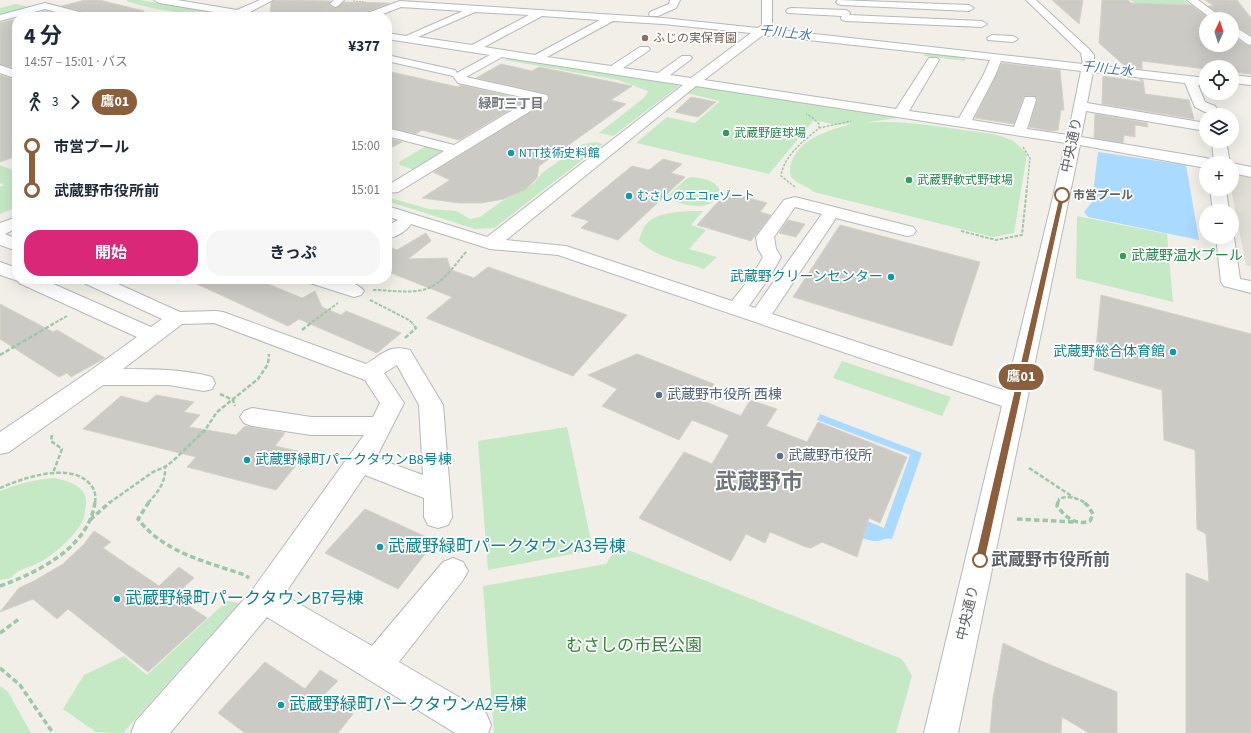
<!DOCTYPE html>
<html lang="ja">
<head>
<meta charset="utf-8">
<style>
  body { margin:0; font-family:"Source Sans 3","Noto Sans JP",sans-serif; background:#f6f6f7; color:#1f2937; height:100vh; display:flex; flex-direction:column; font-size:15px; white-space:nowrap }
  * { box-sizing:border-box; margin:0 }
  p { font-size:13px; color:#747a83 }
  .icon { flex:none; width:22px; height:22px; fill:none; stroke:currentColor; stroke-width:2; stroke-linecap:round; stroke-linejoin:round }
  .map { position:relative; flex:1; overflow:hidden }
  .sheet { position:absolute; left:12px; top:12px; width:380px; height:272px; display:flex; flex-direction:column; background:#fff; border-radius:16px; box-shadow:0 4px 16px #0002 }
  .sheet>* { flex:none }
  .badge { padding:0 8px; border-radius:13px; font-size:14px; line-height:26px }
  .needle { width:26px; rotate:4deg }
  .fabs { position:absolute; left:1199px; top:12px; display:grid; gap:8px }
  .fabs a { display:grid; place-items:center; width:40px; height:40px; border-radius:50%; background:#fff; box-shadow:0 4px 16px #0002; font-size:20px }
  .map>.badge { position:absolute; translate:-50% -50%; box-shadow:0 0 0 2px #fff }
  .legs { display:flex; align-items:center; gap:6px; height:44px; padding:0 12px; font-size:13px }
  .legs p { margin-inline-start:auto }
  .headline { display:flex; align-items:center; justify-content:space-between; height:68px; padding:0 12px }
  h1 { font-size:22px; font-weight:700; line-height:30px }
  .button { display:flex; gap:8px; margin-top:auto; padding:8px 12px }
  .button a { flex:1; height:46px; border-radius:16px; background:#db2777; color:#fff; font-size:16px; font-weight:700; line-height:46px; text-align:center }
  .button a+a { background:#f6f6f7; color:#1f2937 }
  ul { padding:0 12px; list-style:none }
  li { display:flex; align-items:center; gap:14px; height:44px; font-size:15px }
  li i { display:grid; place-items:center; width:6px; height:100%; margin:0 5px; background:currentColor }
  li i::after { content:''; width:10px; height:10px; margin:-5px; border:3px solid; border-radius:50%; background:#fff }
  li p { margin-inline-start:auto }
  li:first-child i { background:linear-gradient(#0000 50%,currentColor 0) }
  li:last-child i { background:linear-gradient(currentColor 50%,#0000 0) }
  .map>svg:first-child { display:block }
  .education { fill:#e1ded6 }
  .green { fill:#c5e8c5 }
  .water { fill:#aadaff }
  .building { fill:#cccac5; stroke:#d6d1c6 }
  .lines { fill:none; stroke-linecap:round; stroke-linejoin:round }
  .minor-casing { stroke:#b5b8bc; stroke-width:2 }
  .path-far4 { stroke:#9cc7a9; stroke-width:1; stroke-dasharray:2 1; stroke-linecap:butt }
  .path-far3 { stroke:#9cc7a9; stroke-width:1.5; stroke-dasharray:2.5 1.5; stroke-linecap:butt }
  .path-far2 { stroke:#9cc7a9; stroke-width:2; stroke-dasharray:3.5 1.5; stroke-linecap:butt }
  .path-far1 { stroke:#9cc7a9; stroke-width:2.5; stroke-dasharray:4.5 2; stroke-linecap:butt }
  .path { stroke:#9cc7a9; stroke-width:3.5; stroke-dasharray:5.5 3; stroke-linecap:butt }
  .minor { fill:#fff; fill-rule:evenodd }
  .line-1 { fill:#8b5e3c; stroke:#fff }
  .education-dot { fill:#8d6e63; stroke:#fff; stroke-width:1.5 }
  .leisure-dot { fill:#2e9e5b; stroke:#fff; stroke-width:1.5 }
  .culture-dot { fill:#0f9aa8; stroke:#fff; stroke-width:1.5 }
  .stop-1-dot { fill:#fff; stroke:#8b5e3c; stroke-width:2 }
  .service-dot { fill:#5c6f8a; stroke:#fff; stroke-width:1.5 }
  .labels { text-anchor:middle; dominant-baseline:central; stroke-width:3.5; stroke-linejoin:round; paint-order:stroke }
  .far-education-label { font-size:12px; fill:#785e54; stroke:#fff; text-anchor:start }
  .far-leisure-label { font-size:12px; fill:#27864d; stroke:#fff; text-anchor:start }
  .far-culture-label { font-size:12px; fill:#0d838f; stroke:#fff; text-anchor:start }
  .far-stop-label { font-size:12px; font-weight:bold; fill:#5f6368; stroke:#fff; text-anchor:start }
  .far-water-label { font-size:13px; font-style:italic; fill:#4174aa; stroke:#fff }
  .far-neighbourhood-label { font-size:13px; font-weight:bold; fill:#70757a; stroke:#fff }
  .street-label { font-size:14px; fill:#5f6368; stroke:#fff }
  .leisure-label { font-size:14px; fill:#27864d; stroke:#fff; text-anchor:start }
  .culture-label { font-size:14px; fill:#0d838f; stroke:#fff; text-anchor:end }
  .service-label { font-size:14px; fill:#4e5e75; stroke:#fff; text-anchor:start }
  .near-culture-label { font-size:17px; fill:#0d838f; stroke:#fff; text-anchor:start }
  .near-stop-label { font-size:17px; font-weight:bold; fill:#5f6368; stroke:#fff; text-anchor:start }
  .near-park-label { font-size:17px; fill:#348238; stroke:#fff }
  .town-label { font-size:22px; font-weight:bold; fill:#70757a; stroke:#fff }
</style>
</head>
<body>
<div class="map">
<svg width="1251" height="733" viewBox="0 0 1251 733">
  <rect width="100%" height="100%" fill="#f1efe8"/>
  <path class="education" d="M1232 173 1251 176V267L1246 265 1231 189H1232Z"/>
  <g class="green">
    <path d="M126 0H139L220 12 216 13 218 14C207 16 190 17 180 14V12C171 12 129 4 126 0Z"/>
    <path d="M1131 0H1184L1190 5 1135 3Z"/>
    <path d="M16 4 34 8 5 15 0 14V8Z"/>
    <path d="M926 50 966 55 965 61 924 56Z"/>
    <path d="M509 58 673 84 679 86 613 136 599 133 645 97 648 91 618 80 505 60Z"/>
    <path d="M695 85 904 117 862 123C898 120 927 125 963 130 979 132 996 133 1011 140 1017 143 1022 149 1027 154L1014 233 993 237 814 192C808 186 795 184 791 176 789 171 790 167 792 161 799 143 817 135 834 129 840 127 847 126 851 123L836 125 814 120 769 174 636 143 667 117 695 123 720 101 686 93Z"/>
    <path d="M596 142 603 144 494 228 475 229 387 201V197L429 209 456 211 470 219 480 217 502 201 525 190 536 181 542 173 583 144Z"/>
    <path d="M428 145 448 150 414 170 400 165 399 163 402 160Z"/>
    <path d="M0 165 17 172V207L0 214V187L4 185 0 183Z"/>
    <path d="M691 177C703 178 717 180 721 193 718 196 715 201 711 203 702 209 675 205 668 196L686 179Z"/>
    <path d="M689 211H703L691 225 706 230 689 249 717 257 704 269C681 261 657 258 639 241 640 237 641 233 643 229 651 213 675 212 689 211Z"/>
    <path d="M1077 216 1167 234 1173 302 1076 278Z"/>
    <path d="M842 361 951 397 942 416 833 378Z"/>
    <path d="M567 427 593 550 488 570 478 441Z"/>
    <path d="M55 478C70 482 88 486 86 505 85 509 85 513 84 517 80 532 54 555 40 562 30 568 18 568 11 578L0 580V491C19 484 35 479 55 478Z"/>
    <path d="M618 546 902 659 912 676 896 733H494L483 586 606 564Z"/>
    <path d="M227 601 239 603 123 733 96 732 63 709 84 675 124 656 147 675Z"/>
    <path d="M0 686 8 692 31 733H0Z"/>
  </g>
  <g class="water">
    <path d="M1098 152 1186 165 1199 240 1088 217 1084 212 1092 202Z"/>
    <path d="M820 414 922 453 892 539C886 537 881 541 876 541 865 541 854 534 844 530L850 514 884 528 910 455 817 420Z"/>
  </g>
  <g class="building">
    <path d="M85 0H99L144 11 143 17H93L91 14 62 6Z"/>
    <path d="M274 0 331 1 329 5 335 8 344 2 390 3 361 14 360 17H330L270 13 271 3Z"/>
    <path d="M1052 0H1083L1079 24Z"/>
    <path d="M1102 0H1128L1131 3 1191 5 1210 19H1206V45H1232V35L1246 45 1251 46V74L1232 72V67H1206V69L1142 61V69L1126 67 1099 43Z"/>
    <path d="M1205 0H1237L1251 18V35L1232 24V19H1225L1208 6H1214Z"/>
    <path d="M45 11 69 17H42L41 12Z"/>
    <path d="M17 19V69L0 64V23Z"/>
    <path d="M1002 63 1060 70 1064 110H1061L1058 130 1051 131 1029 127 1037 100 1035 96H1024L1014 124 975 118Z"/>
    <path d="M501 64 532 71 539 67 632 86 611 100 626 104 539 166 537 178 525 190 504 199 481 203H459L422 198 450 180 433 172 548 101 549 98 547 94 476 78Z"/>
    <path d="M387 71 458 87 461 85 527 100 459 140 422 130 416 134 387 127Z"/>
    <path d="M0 75 17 80V156L0 162Z"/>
    <path d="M1103 76 1143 82 1139 79 1143 80 1145 94 1189 100 1194 119 1102 104Z"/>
    <path d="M691 97 716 102 698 117 675 112Z"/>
    <path d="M1095 114 1147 123 1148 127 1135 125V137L1124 135 1123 143 1094 138Z"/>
    <path d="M387 138 402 142 387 150Z"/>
    <path d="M663 159 682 164 671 173 685 177 618 240 581 228 589 221 571 216 632 166 649 170Z"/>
    <path d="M727 192 767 203 760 212 771 215 751 241 697 225Z"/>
    <path d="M788 220 805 224 796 237 779 233Z"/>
    <path d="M840 225 980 262 952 346 793 297Z"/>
    <path d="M426 233 431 241 408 259 447 258 451 270 474 278 488 267 627 315 573 376 426 318 452 297 391 273 387 276V246L397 250Z"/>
    <path d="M186 279H256L302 298 315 291 322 307 341 315 346 311 401 333 377 353 299 319 288 326Z"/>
    <path d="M1101 295 1251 334V733H1186V573L1209 582 1206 534 1197 529 1195 450 1164 440 1162 390 1094 370Z"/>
    <path d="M0 304 53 332 57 330 105 358 71 377 67 373 59 377 0 339Z"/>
    <path d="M637 354 714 384 703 401 741 416 750 400 777 409 766 426 807 442 818 422 907 457 880 523 869 518 857 557 822 542 811 548 806 547 770 532 765 543 746 534 731 561 639 518 684 452 712 464 729 435 692 420 679 440 602 406 617 389 588 375Z"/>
    <path d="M156 395 194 402 184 412 200 415 189 427 236 435 245 426 280 432 285 433 275 446 306 453 276 490 187 467 196 457 83 429 121 396 147 403Z"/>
    <path d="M365 509 435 541 398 589 325 553Z"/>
    <path d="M94 531 111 542 103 548 159 586 179 567 194 578 174 596 207 618 148 672 68 609 57 619 33 599 0 612 19 588 34 581 63 564 84 544Z"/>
    <path d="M1003 643 1041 661 1117 692V733H1089L1062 717 1061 733H990L993 699Z"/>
    <path d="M265 662 305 689 320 670 338 681 323 696 353 714 338 733H245L218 713Z"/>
  </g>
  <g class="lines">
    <g class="minor-casing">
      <g id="minor">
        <path d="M154 0H177L237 10 260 0H273L250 12 269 15 270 17 238 16 159 3Z"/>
        <path d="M334 0H344L338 6 335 7 330 4Z"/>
        <path d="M670 0H680L676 8 658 16H650L649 14 650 12 669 4Z"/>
        <path d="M762 0H772V26L770 29 1083 64 1081 53 1026 0H1036L1089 49 1094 55V65L1206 78V86L1198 85 1205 102 1215 106 1217 109 1215 112H1205L1195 107 1185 83 1093 72 1087 103 1206 123V131L1086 111 1081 137 1206 158 1211 160 1214 163H1206V168L1080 145 958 733H924L1002 406 558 255 490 249 411 224C406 232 395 237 387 239V226L398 220 387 216V206L487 237 683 85 502 57 466 77 547 95 548 98 547 101 398 192 387 193V183L390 184 444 151 387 136V128L454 145 531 99 458 83 453 76 387 61V55L455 70 457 73 490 55 387 39V33L406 36 463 11 401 7 375 17H361L362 15 400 1 663 18 758 28 762 25ZM475 12 529 15 472 45 418 37ZM542 16 600 20 535 55 484 47ZM613 21 663 24 751 33 691 78 670 75 690 60 692 58 690 56H682L658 73 623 68 648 51 650 49 648 47H640L611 66 547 57ZM763 35 990 60 983 76 959 118 909 111 939 60 937 58H929L896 109 704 80ZM1001 61 1081 71 1068 135 1027 129 1036 100 1035 97H1025L1024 100 1014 127 972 120 995 76ZM696 86 1066 143 1006 391 772 314 836 218 907 236 913 235 916 231 913 227 795 197 784 200 756 237 758 249 763 257 754 273 732 301 566 246 506 240ZM795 207 822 214 755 308 749 306 771 275 781 257 776 249 774 237Z"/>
        <path d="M838 0 969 5 974 8 969 11 841 5 838 4 836 2Z"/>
        <path d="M1187 0H1198L1224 19H1212Z"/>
        <path d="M45 3 91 15 92 17H75L45 9 0 21V15Z"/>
        <path d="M791 8 845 10 848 11 850 13 849 15 982 21 987 24 982 27 846 21 842 20 841 18 842 16 788 13 786 11 788 9Z"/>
        <path d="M1232 25 1251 37V45L1247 44 1232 33Z"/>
        <path d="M992 35 1013 36 1018 39 1013 42 988 40 987 38Z"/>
        <path d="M0 65 17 71V79L0 73Z"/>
        <path d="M1232 75 1251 77V85L1232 83Z"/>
        <path d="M1212 141H1226L1230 163H1214Z"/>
        <path d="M1232 163 1251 167V177L1232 173Z"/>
        <path d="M1210 189H1226L1229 211H1213Z"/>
        <path d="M17 217V228L5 234 17 239V251L0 245V223Z"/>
        <path d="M1232 234 1234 237 1240 279 1251 281V293L1224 286 1221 282 1216 237H1232Z"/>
        <path d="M0 262 17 268V279H42L151 327 162 319 84 283 81 279H107L180 312 216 311 223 312 366 364C383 354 389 344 410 350L443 405 452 517 448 525 438 528 428 525 424 517V498L365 475 284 595 372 646 443 562 453 558 463 562 468 571 463 580 399 662 486 713 491 725 488 733H455L267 617 170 733H131L136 721 253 589 364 435H311L252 426 244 423 240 417 244 411 252 408 311 417H373L380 403 365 380 214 323 182 324 123 369C153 369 183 369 212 377L215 383 212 389 204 391 169 385H103L9 452 0 454V432L87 373 137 337 19 283 18 281 0 275ZM397 365 419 405 423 475 376 458 404 403 384 373Z"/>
        <path d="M307 279C323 279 354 277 364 291L361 295 354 297 310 283Z"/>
      </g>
    </g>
    <path class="path-far4" d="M353 1 366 2"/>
    <g class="path-far3">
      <path d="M819 128 851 121"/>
      <path d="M1023 147 1030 158 1027 188"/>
      <path d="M795 187 781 176C784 155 804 141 819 128V124L812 117 806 114"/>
    </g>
    <g class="path-far2">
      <path d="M961 231 996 240 1022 235 1027 187"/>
      <path d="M373 290C389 290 410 294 426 289 444 283 455 264 467 251"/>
      <path d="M370 300 409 320 414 325"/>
      <path d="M51 325 67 316"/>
      <path d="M308 325 338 303"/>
    </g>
    <g class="path-far1">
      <path d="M302 330 310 324"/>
      <path d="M405 338 416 328 413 324"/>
      <path d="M0 355 53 324"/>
      <path d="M220 394 233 400 235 406"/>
      <path d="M52 435 51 441 62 449 53 473"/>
      <path d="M1029 468 1073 497"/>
      <path d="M0 488C23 478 69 462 89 483 95 489 96 495 95 503"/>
      <path d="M109 503 153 472 165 467 174 460 205 430 217 412 258 379 268 364 269 354"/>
      <path d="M148 503C158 492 166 482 165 467"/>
      <path d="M1058 503 1059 499C1068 495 1078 498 1085 503"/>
    </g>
    <g class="path">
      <path d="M149 502 138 519C164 553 207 562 245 575L249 578"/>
      <path d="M1058 502 1057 506C1065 517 1076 526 1090 521L1093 514 1088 506 1084 502"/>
      <path d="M1017 519 1075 522"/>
      <path d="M90 520 110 502"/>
      <path d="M0 586C39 572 89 547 95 502"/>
      <path d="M0 633 19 619"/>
      <path d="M0 668 20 685 53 733"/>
    </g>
    <use href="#minor" class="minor"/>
  </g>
  <path class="line-1" d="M1060 193 1065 195 985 560 984 563 980 564 977 563 975 560Z"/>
  <circle class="education-dot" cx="645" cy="38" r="4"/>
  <g class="leisure-dot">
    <circle cx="726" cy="133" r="4"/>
    <circle cx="909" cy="180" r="4"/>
    <circle cx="1123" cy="256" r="4"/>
  </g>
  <g class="culture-dot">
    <circle cx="511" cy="153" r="4"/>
    <circle cx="629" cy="196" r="4"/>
    <circle cx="891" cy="277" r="4"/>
    <circle cx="1173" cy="352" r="4"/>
    <circle cx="247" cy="460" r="4"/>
    <circle cx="380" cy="547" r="4"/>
    <circle cx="117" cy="599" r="4"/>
    <circle cx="281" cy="705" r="4"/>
  </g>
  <g class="stop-1-dot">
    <circle cx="1062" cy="195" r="7"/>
    <circle cx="980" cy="560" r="7"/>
  </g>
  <g class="service-dot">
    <circle cx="659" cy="395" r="4"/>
    <circle cx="780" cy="456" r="4"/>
  </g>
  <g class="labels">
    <g class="far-education-label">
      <text x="653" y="38">ふじの実保育園</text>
    </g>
    <g class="far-leisure-label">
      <text x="734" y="133">武蔵野庭球場</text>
      <text x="917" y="180">武蔵野軟式野球場</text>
    </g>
    <g class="far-culture-label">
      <text x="519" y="153">NTT技術史料館</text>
      <text x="637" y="196">むさしのエコreゾート</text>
    </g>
    <g class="far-stop-label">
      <text x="1073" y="195">市営プール</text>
    </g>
    <g class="far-water-label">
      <text transform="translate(785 33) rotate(6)">千川上水</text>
      <text transform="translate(1107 69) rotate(6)">千川上水</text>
    </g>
    <g class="far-neighbourhood-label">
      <text x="511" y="104">緑町三丁目</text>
    </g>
    <g class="street-label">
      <text transform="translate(1072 145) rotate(-78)">中央通り</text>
      <text transform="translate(968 613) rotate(-77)">中央通り</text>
    </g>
    <g class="leisure-label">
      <text x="1131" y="256">武蔵野温水プール</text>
    </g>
    <g class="culture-label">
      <text x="883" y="277">武蔵野クリーンセンター</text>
      <text x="1165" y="352">武蔵野総合体育館</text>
      <text x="255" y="460" text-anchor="start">武蔵野緑町パークタウンB8号棟</text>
    </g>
    <g class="service-label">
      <text x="667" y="395">武蔵野市役所 西棟</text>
      <text x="788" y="456">武蔵野市役所</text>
    </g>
    <g class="near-culture-label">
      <text x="388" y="547">武蔵野緑町パークタウンA3号棟</text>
      <text x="125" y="599">武蔵野緑町パークタウンB7号棟</text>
      <text x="289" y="705">武蔵野緑町パークタウンA2号棟</text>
    </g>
    <g class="near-stop-label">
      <text x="991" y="560">武蔵野市役所前</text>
    </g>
    <g class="near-park-label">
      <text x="634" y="646">むさしの市民公園</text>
    </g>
    <g class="town-label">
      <text x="759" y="482">武蔵野市</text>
    </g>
  </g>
</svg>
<div class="fabs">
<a><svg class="needle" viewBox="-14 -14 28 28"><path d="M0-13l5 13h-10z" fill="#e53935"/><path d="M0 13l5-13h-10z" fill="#747a83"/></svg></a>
<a><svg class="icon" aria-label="locate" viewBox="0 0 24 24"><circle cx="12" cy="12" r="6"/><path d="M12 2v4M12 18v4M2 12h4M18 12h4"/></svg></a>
<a><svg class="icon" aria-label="layers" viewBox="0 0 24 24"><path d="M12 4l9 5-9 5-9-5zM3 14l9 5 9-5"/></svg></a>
<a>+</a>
<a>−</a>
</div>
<b class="badge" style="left:1021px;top:377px;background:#8b5e3c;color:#fff">鷹01</b>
<section class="sheet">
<div class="headline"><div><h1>4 分</h1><p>14:57 – 15:01 · バス</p></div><b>¥377</b></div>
<div class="legs"><svg class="icon" aria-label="walk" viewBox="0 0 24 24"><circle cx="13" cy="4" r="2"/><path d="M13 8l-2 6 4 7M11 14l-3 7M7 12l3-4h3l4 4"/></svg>3<svg class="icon" aria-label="forward" viewBox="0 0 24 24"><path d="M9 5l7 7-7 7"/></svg><b class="badge" style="background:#8b5e3c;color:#fff">鷹01</b></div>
<ul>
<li><i style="color:#8b5e3c"></i><b>市営プール</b><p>15:00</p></li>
<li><i style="color:#8b5e3c"></i><b>武蔵野市役所前</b><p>15:01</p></li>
</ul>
<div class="button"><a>開始</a><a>きっぷ</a></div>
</section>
</div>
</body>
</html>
